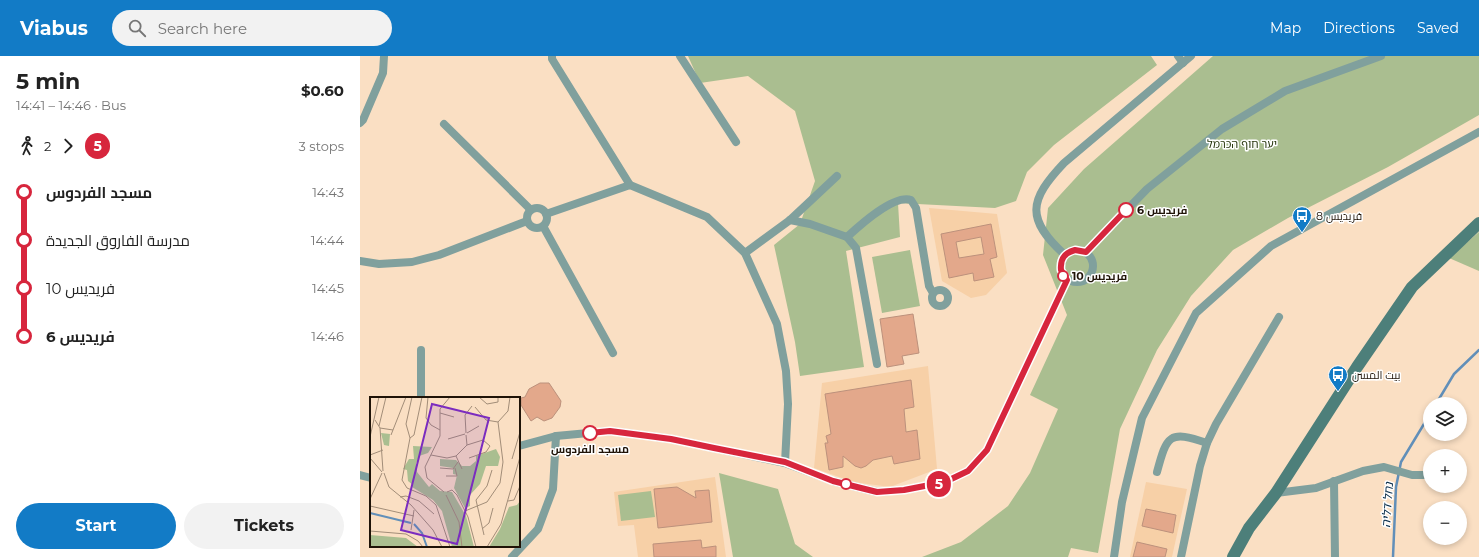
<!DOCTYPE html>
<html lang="en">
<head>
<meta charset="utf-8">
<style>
  body { margin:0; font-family:Montserrat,Cairo,"Noto Sans Hebrew",sans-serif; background:#f2f2f2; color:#222; height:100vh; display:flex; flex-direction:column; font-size:15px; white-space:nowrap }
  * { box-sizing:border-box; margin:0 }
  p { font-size:13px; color:#767676 }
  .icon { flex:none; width:22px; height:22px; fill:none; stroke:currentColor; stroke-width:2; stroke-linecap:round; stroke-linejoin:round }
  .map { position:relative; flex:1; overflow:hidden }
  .sheet { display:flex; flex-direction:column; background:#fff; width:360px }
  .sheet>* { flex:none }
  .badge { padding:0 8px; border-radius:13px; font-size:14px; line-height:26px }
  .controls { position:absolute; left:1063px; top:341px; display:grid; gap:8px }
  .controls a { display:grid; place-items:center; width:44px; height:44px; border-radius:50%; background:#fff; box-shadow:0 2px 6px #0003; font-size:20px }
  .map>.badge { position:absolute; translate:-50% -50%; box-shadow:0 0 0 2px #fff }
  .legs { display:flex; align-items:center; gap:6px; height:44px; padding:0 16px; font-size:13px }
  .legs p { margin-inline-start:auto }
  .head { display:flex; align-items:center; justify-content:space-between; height:68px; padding:0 16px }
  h1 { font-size:22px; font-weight:700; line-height:30px }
  .action { display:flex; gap:8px; margin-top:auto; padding:8px 16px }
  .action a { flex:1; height:46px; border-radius:24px; background:#127bc6; color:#fff; font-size:16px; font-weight:700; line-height:46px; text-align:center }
  .action a+a { background:#f2f2f2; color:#222 }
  ul { padding:0 16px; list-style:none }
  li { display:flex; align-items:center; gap:14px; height:48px; font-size:15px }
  li i { display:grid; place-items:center; width:6px; height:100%; margin:0 5px; background:currentColor }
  li i::after { content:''; width:10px; height:10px; margin:-5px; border:3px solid; border-radius:50%; background:#fff }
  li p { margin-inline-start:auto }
  li:first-child i { background:linear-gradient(#0000 50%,currentColor 0) }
  li:last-child i { background:linear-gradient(currentColor 50%,#0000 0) }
  header { display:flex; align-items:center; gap:24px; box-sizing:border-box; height:56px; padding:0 20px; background:#127bc6; color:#fff }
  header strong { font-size:19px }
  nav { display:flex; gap:22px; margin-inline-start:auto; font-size:14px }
  .search { width:280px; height:36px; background:#f2f2f2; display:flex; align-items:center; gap:10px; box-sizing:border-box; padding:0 14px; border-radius:22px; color:#767676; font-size:15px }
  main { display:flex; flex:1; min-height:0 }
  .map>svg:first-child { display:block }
  .built { fill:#f7d0a7 }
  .green { fill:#aabe90 }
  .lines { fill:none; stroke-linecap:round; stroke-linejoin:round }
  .stream { stroke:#618fb9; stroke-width:2.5 }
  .building { fill:#e3a88b; stroke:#bc917c; fill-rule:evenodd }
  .street { stroke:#80a09d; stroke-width:8 }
  .secondary { stroke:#4d7f7a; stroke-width:12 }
  .line-1-casing { stroke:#fff; stroke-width:9 }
  .line-1 { stroke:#d7263d; stroke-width:6 }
  .stop-1-dot { fill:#fff; stroke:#d7263d; stroke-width:2 }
  .labels { text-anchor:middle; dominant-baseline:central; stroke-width:3; stroke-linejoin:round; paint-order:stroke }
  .park-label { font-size:11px; fill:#28370e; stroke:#fff }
  .stop-label { font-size:11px; font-weight:bold; fill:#1f1307; stroke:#fff; text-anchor:start }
  .poi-label { font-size:11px; fill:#1f1307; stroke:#fff; text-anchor:start }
  .water-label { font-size:12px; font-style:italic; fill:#0a2e4b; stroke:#fff }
  .inset-river { fill:none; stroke:#618fb9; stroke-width:2 }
  .inset-road { fill:none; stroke:#a28d78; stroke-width:1 }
  .view { fill:#7b2cbf; fill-opacity:0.15; stroke:#7b2cbf; stroke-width:2 }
  .inset-edge { fill:none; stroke:#1f1307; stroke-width:2 }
</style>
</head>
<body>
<header>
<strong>Viabus</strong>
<div class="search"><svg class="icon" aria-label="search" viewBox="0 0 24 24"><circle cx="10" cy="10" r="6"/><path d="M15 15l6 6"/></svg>Search here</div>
<nav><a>Map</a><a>Directions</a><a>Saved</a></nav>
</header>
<main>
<section class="sheet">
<div class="head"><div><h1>5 min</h1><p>14:41 – 14:46 · Bus</p></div><b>$0.60</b></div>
<div class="legs"><svg class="icon" aria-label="walk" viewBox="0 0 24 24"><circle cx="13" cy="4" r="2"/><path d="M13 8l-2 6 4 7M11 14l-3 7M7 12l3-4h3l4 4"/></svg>2<svg class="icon" aria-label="forward" viewBox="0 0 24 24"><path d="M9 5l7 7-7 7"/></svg><b class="badge" style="background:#d7263d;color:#fff">5</b><p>3 stops</p></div>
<ul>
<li><i style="color:#d7263d"></i><b>مسجد الفردوس</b><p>14:43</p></li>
<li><i style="color:#d7263d"></i><span>مدرسة الفاروق الجديدة</span><p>14:44</p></li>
<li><i style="color:#d7263d"></i><span>فريديس 10</span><p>14:45</p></li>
<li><i style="color:#d7263d"></i><b>فريديس 6</b><p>14:46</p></li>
</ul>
<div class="action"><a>Start</a><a>Tickets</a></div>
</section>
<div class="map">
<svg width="1119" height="501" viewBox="0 0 1119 501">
  <rect width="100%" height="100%" fill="#fadfc3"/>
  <g class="built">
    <path d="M569 152 637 158 647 217 626 239 611 242 582 225Z"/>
    <path d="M568 310 577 413 530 431 493 426 454 412 462 327Z"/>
    <path d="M355 421 366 501H278L274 469 258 470 254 436Z"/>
    <path d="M786 426 827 433 812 501H770Z"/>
  </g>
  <g class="green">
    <path d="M328 0H791L797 9 694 89 667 116 656 145 635 152 538 147 540 181 486 195 504 311 440 320 435 286 414 189 440 168 455 125 435 55 388 20 340 27Z"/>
    <path d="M853 0H1119V59L1028 111 928 162 873 194 831 240 797 294 760 373 738 497 711 492 708 501H562L601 486 648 450 670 417 698 353 670 339 707 259 683 199 688 152 724 113Z"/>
    <path d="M1119 176V215L1089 202Z"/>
    <path d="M550 194 560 250 522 257 512 201Z"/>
    <path d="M359 417 418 433 435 488 453 501H373Z"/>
    <path d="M291 435 295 461 261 465 258 439Z"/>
  </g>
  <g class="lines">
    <g class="stream">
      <path d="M1076 348 1094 318 1119 294"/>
      <path d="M1033 501 1036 431 1041 406 1070 358"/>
    </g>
  </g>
  <g class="building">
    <path d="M631 168 637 201 630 203 634 221 614 225 613 217 589 222 581 178ZM621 181 624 198 599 202 596 186Z"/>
    <path d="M553 258 559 297 542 300 544 308 527 311 520 263Z"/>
    <path d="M551 324 554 351 544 353 546 376 557 374 560 403 534 408 532 400 513 404 506 410 501 412 495 410 483 400V411L469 414 465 387H468L466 380 471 378 465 338Z"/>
    <path d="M180 327H189L201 345 200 351 192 362 184 365 177 361 171 365 161 349V342L165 341 169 333Z"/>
    <path d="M317 431 336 442 335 435 349 434 352 466 298 472 294 433Z"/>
    <path d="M786 453 816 459 813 477 782 470Z"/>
    <path d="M341 484 342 492 356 490V501H294L293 488Z"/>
    <path d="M777 486 807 493 805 501H773Z"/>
  </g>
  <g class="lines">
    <g class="street">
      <path d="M192 0V3L270 129"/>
      <path d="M320 0 376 86"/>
      <path d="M818 0 823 7"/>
      <path d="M0 67 3 64 23 17 24 0"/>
      <path d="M84 68 171 154"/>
      <circle cx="177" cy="162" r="10"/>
      <path d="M186 158 270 129 347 161 385 197 417 268 426 315 428 348 425 407"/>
      <path d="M430 164 450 168 487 181 496 192 517 308"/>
      <path d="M183 170 253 297"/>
      <path d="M487 181C499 170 534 138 551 144L556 152 569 230 573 237"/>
      <circle cx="717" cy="210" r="16"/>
      <path d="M726 196 787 133 862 73 925 35 1021 0"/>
      <path d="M385 197 430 164 477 120"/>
      <path d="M705 199C665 163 669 144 704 107L831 0"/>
      <path d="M0 205 19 208 52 206 79 199 167 165"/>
      <circle cx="580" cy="242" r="8"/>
      <path d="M61 342V294"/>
      <path d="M159 390 196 380 250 375 311 383 425 407 473 425 517 436 544 434 585 426 608 415 627 394 707 224"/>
      <path d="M797 416C807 379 809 374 847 387"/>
      <path d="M0 419 11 422"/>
      <path d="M974 425 975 501"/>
      <path d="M916 437 956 432 1003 415 1024 411 1052 419H1070"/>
      <path d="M152 501 178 473 193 433 196 380"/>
      <path d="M754 501 762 446 782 362 836 257 911 190 1119 76"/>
      <path d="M821 501 840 410 847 387 856 368 919 261"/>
    </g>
    <path class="secondary" d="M873 501 889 472 916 437 997 311 1052 231 1119 167"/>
  </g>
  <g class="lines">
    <g class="line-1-casing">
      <path id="line-1" d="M230 377 250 375 311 383 354 392 425 406 473 425 517 436 544 434 585 426 608 415 627 394 707 224 701 214C700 203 704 197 715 194L726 196 766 154"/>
    </g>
    <use href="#line-1" class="line-1"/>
  </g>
  <defs>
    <g id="bus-pin" transform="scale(1)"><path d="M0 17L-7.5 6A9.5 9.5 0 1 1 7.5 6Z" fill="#127bc6" stroke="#fff"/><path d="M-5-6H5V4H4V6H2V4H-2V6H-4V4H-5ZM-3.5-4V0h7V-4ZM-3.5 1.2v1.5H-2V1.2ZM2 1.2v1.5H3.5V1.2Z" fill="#fff"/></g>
  </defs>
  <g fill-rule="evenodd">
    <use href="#bus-pin" x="942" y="160"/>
    <use href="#bus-pin" x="978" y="319"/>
  </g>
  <g class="stop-1-dot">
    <circle cx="766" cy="154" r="7"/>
    <circle cx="703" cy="220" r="5"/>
    <circle cx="230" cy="377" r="7"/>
    <circle cx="486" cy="428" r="5"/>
  </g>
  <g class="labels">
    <g class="park-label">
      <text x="882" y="88">יער חוף הכרמל</text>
    </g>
    <g class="stop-label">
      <text x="777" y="154">فريديس 6</text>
      <text x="712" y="220">فريديس 10</text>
      <text x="230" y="393" text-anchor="middle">مسجد الفردوس</text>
    </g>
    <g class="poi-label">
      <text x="956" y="160">فريديس 8</text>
      <text x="992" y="319">بيت المسن</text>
    </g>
    <g class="water-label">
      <text transform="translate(1027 449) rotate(-86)">נחל דליה</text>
    </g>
  </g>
  <g transform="translate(10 341)">
    <rect width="150" height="150" fill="#fadfc3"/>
    <path d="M11 36 20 37 19 49 14 48ZM43 49 62 50 58 56 49 59 46 67 47 75 59 90 62 87 70 94 82 95 96 119 104 150H82L72 114 63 103 42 90 43 88 38 84 37 73 33 72 39 62H44ZM126 52 130 60 128 69H116L110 87 100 98V109L95 111 84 91 87 78 83 77V71L70 69V62L86 63 92 69H100L106 64V59ZM150 104V150H119L130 132 139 110 147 108ZM0 138 36 141 48 150H0Z" fill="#aabe90"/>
    <path class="inset-river" d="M0 116 41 126M44 127 52 136 57 150"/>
    <path class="inset-road" d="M42 0 36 27 40 41 44 38 52 0M58 0 56 21 61 28 70 33M109 0 117 7 128 5V0M105 10 116 23 128 25 138 14 140 0M70 16 84 20M5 23 10 31 13 74M9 29 16 0M10 31 23 33M96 36 95 18 102 9M97 36 109 29M21 38 36 0M0 40 9 0M40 41 32 83 37 91 56 99 66 108 80 150M78 42 95 37M97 48 113 43 120 49 116 55 99 61M0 58 13 53M61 58 77 61 86 59 97 48 96 38M86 59 92 72M0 61 12 75M142 62 150 35M70 71 83 72 88 65M14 76 19 90 41 108 63 133 72 150M76 79H87L85 71M74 95 57 81 55 70 70 39V12L80 0M77 95 82 93 87 98 98 120 106 150M76 98 89 125 92 150M30 100 36 99 49 104 64 117M0 102 12 76M138 104 144 103 150 89M0 109 44 119M95 114 117 105 130 86 133 65 128 25M112 132 119 126 123 111M41 133 44 113M0 134 36 137 48 144 53 150M114 138 106 103 117 89 122 73M117 150 131 127 150 60"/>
    <path class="view" d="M62 7 119 21 87 147 31 133Z"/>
    <rect width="150" height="150" class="inset-edge"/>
  </g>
</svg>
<div class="controls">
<a><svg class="icon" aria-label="layers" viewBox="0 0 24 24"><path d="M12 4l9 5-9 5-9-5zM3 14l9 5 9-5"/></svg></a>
<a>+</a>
<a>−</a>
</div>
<b class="badge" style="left:579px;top:428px;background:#d7263d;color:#fff">5</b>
</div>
</main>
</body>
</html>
